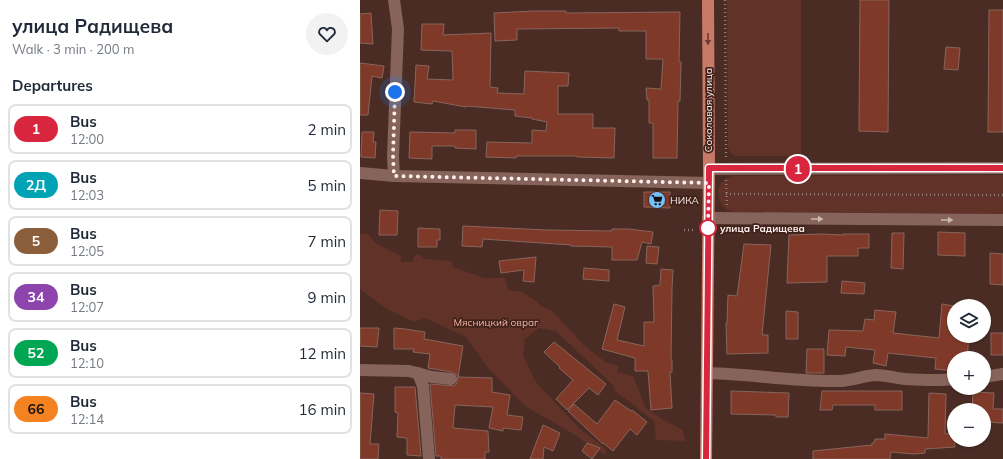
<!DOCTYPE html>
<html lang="en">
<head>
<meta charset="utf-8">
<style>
  body { margin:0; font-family:Mulish,sans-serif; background:#f2f2f3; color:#1f2937; height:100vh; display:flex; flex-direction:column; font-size:15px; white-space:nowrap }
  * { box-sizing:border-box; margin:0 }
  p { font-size:13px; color:#747a83 }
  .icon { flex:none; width:22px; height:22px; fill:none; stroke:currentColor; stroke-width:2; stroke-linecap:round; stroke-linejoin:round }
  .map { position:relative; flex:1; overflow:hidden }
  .drawer { display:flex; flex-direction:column; background:#fff; width:360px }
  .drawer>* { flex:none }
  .badge { padding:0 8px; border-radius:13px; font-size:14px; line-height:26px }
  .fabs { position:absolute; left:587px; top:299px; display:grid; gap:8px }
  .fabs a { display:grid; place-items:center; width:44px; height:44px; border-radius:50%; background:#fff; box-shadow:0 1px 3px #0004; font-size:20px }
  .you { position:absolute; width:20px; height:20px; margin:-10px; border:3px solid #fff; border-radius:50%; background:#1a73e8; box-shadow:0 0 0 6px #1a73e833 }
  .map>.badge { position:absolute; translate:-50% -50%; box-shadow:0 0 0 2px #fff }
  h2 { padding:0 12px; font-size:15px; line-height:36px }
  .round { display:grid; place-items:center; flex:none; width:42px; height:42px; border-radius:21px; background:#f2f2f3 }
  .headline { display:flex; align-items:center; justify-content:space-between; height:68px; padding:0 12px }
  h1 { font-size:19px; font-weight:700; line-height:30px }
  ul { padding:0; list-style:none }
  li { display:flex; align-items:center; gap:12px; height:50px; margin:0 8px 6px; padding:0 4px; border:2px solid #e0e1e3; border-radius:8px }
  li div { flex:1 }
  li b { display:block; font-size:15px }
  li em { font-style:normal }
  li .badge { min-width:44px; font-weight:700; text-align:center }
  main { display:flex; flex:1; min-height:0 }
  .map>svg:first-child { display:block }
  .green { fill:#613227 }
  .building { fill:#7f3929; stroke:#88655c }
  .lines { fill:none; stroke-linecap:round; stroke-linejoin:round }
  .path { stroke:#907973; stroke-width:2.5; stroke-dasharray:1 3; stroke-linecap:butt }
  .minor { stroke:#87645b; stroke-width:12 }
  .tertiary { stroke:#87645b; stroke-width:12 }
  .primary { stroke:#c77a68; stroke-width:12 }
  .oneway { fill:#683c32 }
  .oneway2 { fill:#cdb8b2 }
  .line-casing { stroke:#fff; stroke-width:9 }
  .line { stroke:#d7263d; stroke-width:6 }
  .walk { stroke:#fcf0ec; stroke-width:4; stroke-dasharray:0 7.2 }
  .stop-dot { fill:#fff; stroke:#d7263d; stroke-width:2 }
  .labels { text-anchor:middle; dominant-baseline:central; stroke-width:3.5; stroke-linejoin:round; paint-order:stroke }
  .street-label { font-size:10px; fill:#fcf0ec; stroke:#40221b }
  .poi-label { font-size:10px; fill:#fcf0ec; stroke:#40221b; text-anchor:start }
  .stop-label { font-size:10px; font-weight:bold; fill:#fcf0ec; stroke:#40221b; text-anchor:start }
  .park-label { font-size:10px; fill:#f3b2a3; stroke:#40221b }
</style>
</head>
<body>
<main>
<section class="drawer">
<div class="headline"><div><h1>улица Радищева</h1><p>Walk · 3 min · 200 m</p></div><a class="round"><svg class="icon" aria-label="heart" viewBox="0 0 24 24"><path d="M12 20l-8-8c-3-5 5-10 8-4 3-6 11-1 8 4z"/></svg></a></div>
<h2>Departures</h2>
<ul>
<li><span class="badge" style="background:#d7263d;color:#fff">1</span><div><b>Bus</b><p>12:00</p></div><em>2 min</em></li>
<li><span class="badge" style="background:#00a3b4;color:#fff">2Д</span><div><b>Bus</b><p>12:03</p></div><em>5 min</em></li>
<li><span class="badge" style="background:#8b5e3c;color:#fff">5</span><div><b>Bus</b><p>12:05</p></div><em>7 min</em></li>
<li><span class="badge" style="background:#8e44ad;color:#fff">34</span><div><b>Bus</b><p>12:07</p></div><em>9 min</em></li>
<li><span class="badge" style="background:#00a651;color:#fff">52</span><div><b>Bus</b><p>12:10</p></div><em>12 min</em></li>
<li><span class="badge" style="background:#f58220;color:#111">66</span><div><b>Bus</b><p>12:14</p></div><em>16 min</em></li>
</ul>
</section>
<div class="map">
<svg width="643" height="459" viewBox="0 0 643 459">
  <rect width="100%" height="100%" fill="#4b2c25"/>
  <g class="green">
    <path d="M367 0H441V156H374L371 153 368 147Z"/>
    <path d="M643 175V214L375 212C373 211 368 211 366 209 363 207 360 202 359 198 356 187 361 180 372 176Z"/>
    <path d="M0 233 8 234 15 243 41 256V262H53L55 255H60L65 259 91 261 93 267 124 278H145L148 290 162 292 176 301 181 306 191 310 226 347 247 363 259 366 257 372 273 376 286 408 302 419 323 430 325 441 296 440 294 421 254 390V386L196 331 179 328 165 339 163 355 175 381 220 429 245 448 246 456 215 435 165 406 129 369 106 337 65 318 54 322 25 308 0 289Z"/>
  </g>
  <g class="building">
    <path d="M500 0H529L528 132 499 131Z"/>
    <path d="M629 10H643V132H628Z"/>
    <path d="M173 11H206V13L320 12 319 62H321L320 101H318L317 158H293V123H289V100H287L286 88 301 89 303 59H286V31H259V28L157 29V40L135 41 134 13Z"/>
    <path d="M11 13 13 44 0 43V14Z"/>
    <path d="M62 24H84L83 35 131 33 130 87 138 88 137 93 164 94 165 71 209 73 208 86H198V114H233V128H255L254 158 217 157V156H156V158L126 157 127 142 172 143V130L186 131 187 122 172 119V118L155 116V110L106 106V107L73 101 72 104 54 102 56 65 69 66 67 79 93 80 92 51 61 50Z"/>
    <path d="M586 47 600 48 598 70 584 69Z"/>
    <path d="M0 63 24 66 22 78 12 76 8 115H0Z"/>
    <path d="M95 130H116V149L95 148V146H72V159L49 158 50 132 95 133Z"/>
    <path d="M2 132H14L13 142H16L15 158 1 157Z"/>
    <path d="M284 192H310V208L284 207Z"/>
    <path d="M20 210 38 211 37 235H19Z"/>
    <path d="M103 226 187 230 252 231V229H269L293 232 291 244 282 242 277 260H252V247L211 246V245L123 239 122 247 102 246Z"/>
    <path d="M58 228 80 229V240H77V247H58Z"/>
    <path d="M578 232 605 233V256L578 255Z"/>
    <path d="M532 233H544L543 269 531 268Z"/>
    <path d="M462 234 483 235V234H509V248H498V256H467V282L427 283 429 235Z"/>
    <path d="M384 244 411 245 402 335H408V353L367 354 366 323H367L368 295 377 296Z"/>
    <path d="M287 246 299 247 297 264 286 263Z"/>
    <path d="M630 253 643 254V285L630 284Z"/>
    <path d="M176 257 174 282 163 281 164 270 141 273 139 261Z"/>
    <path d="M224 268 249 270V281L223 279Z"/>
    <path d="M301 269 313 270 312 289 311 360H312V372H310L312 408 291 410 288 371H275V358L242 349 254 304 265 307 257 340 284 346V322H294L293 286 300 285Z"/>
    <path d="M482 281 505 283 504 294 481 293Z"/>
    <path d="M582 304 594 306V336H609L607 358H594V371L575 369 576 358 528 353 526 366 513 363 515 350 486 347 485 356 467 355 469 330 503 331 505 319 514 320 515 310 536 312 533 333 579 338Z"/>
    <path d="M426 311 438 312V339H426Z"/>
    <path d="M0 328H19L17 347 0 346Z"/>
    <path d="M34 328 45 329 65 332 64 339 103 346 98 377 132 378V392L150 395 147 415 163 417 161 430 143 428V431L129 428 133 407 95 405 93 428 128 431 129 452H125V459H81V456H76L70 384 94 386 97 383 98 376 92 372 68 368 70 354 53 352 54 349H34Z"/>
    <rect x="631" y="333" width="12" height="22"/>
    <path d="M194 342 246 384 238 395 229 388 207 410 196 399 213 380 199 368 200 367 184 352Z"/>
    <path d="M447 349H464V373H446Z"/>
    <path d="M35 387H55L61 456 47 455V438L37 437 38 413 35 412Z"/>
    <path d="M371 391 429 393 428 417H416V415L371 414Z"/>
    <path d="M462 391H542V410H515V405H473L472 410H460Z"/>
    <path d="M613 392 634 393 633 409H643V423L624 422V410H612Z"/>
    <path d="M0 393 14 394 10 444H19L18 459H0Z"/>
    <path d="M569 393 586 394 585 434 594 433 595 447 565 449V453L554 454 531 452 530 459H453V451L512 445V443H514L515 439H525V434L568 438Z"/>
    <path d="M255 400 271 411 272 410 287 422 277 435 270 429 253 451 243 443V444L208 411 214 404 237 424Z"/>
    <path d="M183 425 200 433 193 451 184 447 183 459H170Z"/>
    <path d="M227 443 240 448 232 459 222 451Z"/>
  </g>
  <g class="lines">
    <g class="path">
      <path d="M365 0 366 157"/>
      <path d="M366 180 367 205"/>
      <path d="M366 194 643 195"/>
      <path d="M324 230H336"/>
    </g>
    <g class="minor">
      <path d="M34 0 38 29 33 156 34 176"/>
      <path d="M0 173 34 176 349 183"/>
      <path d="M0 370 49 371 72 377 91 379"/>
      <path d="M58 373 63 386 69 459"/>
      <path d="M348 373C392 374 435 382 479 381 491 381 502 376 515 375 525 375 535 378 545 379 561 380 578 381 594 379"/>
      <path d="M624 377 643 374"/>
    </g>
    <g class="tertiary">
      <path d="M349 169 643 168"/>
      <path d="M348 218 643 220"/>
    </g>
    <path class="primary" d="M346 459 349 169 348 0"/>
  </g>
  <defs><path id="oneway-solid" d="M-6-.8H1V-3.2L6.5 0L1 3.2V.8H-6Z"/></defs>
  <use class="oneway" href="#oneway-solid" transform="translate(348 39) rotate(90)"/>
  <g class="oneway2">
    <use href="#oneway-solid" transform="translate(457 219)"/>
    <use href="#oneway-solid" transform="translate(587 220)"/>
  </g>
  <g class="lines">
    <g class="line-casing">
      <path id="line" d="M346 459 349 168H643"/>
    </g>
    <use href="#line" class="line"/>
    <path class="walk" d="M35 92 33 156 34 176 349 183 348 228"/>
  </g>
  <defs>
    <g id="supermarket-disc" transform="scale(0.9)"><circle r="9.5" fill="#78bff7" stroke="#40221b"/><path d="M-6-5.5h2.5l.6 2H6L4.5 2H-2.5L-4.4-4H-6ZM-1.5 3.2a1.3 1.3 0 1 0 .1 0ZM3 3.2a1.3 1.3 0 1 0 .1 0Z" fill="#111"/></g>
  </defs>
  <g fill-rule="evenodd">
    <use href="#supermarket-disc" x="297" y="200"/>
  </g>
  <circle class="stop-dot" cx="348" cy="228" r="8"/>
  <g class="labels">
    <g class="street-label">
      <text transform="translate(348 110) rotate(-90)">Соколовая улица</text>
    </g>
    <g class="poi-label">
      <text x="310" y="200">НИКА</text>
    </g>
    <g class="stop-label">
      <text x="360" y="228">улица Радищева</text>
    </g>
    <g class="park-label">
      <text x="136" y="322">Мясницкий овраг</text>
    </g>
  </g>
</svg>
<div class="fabs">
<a><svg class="icon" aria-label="layers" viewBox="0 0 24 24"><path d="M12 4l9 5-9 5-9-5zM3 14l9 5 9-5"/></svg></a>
<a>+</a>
<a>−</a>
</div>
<div class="you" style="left:35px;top:92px"></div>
<b class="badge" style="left:438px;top:169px;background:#d7263d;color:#fff">1</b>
</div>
</main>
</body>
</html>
